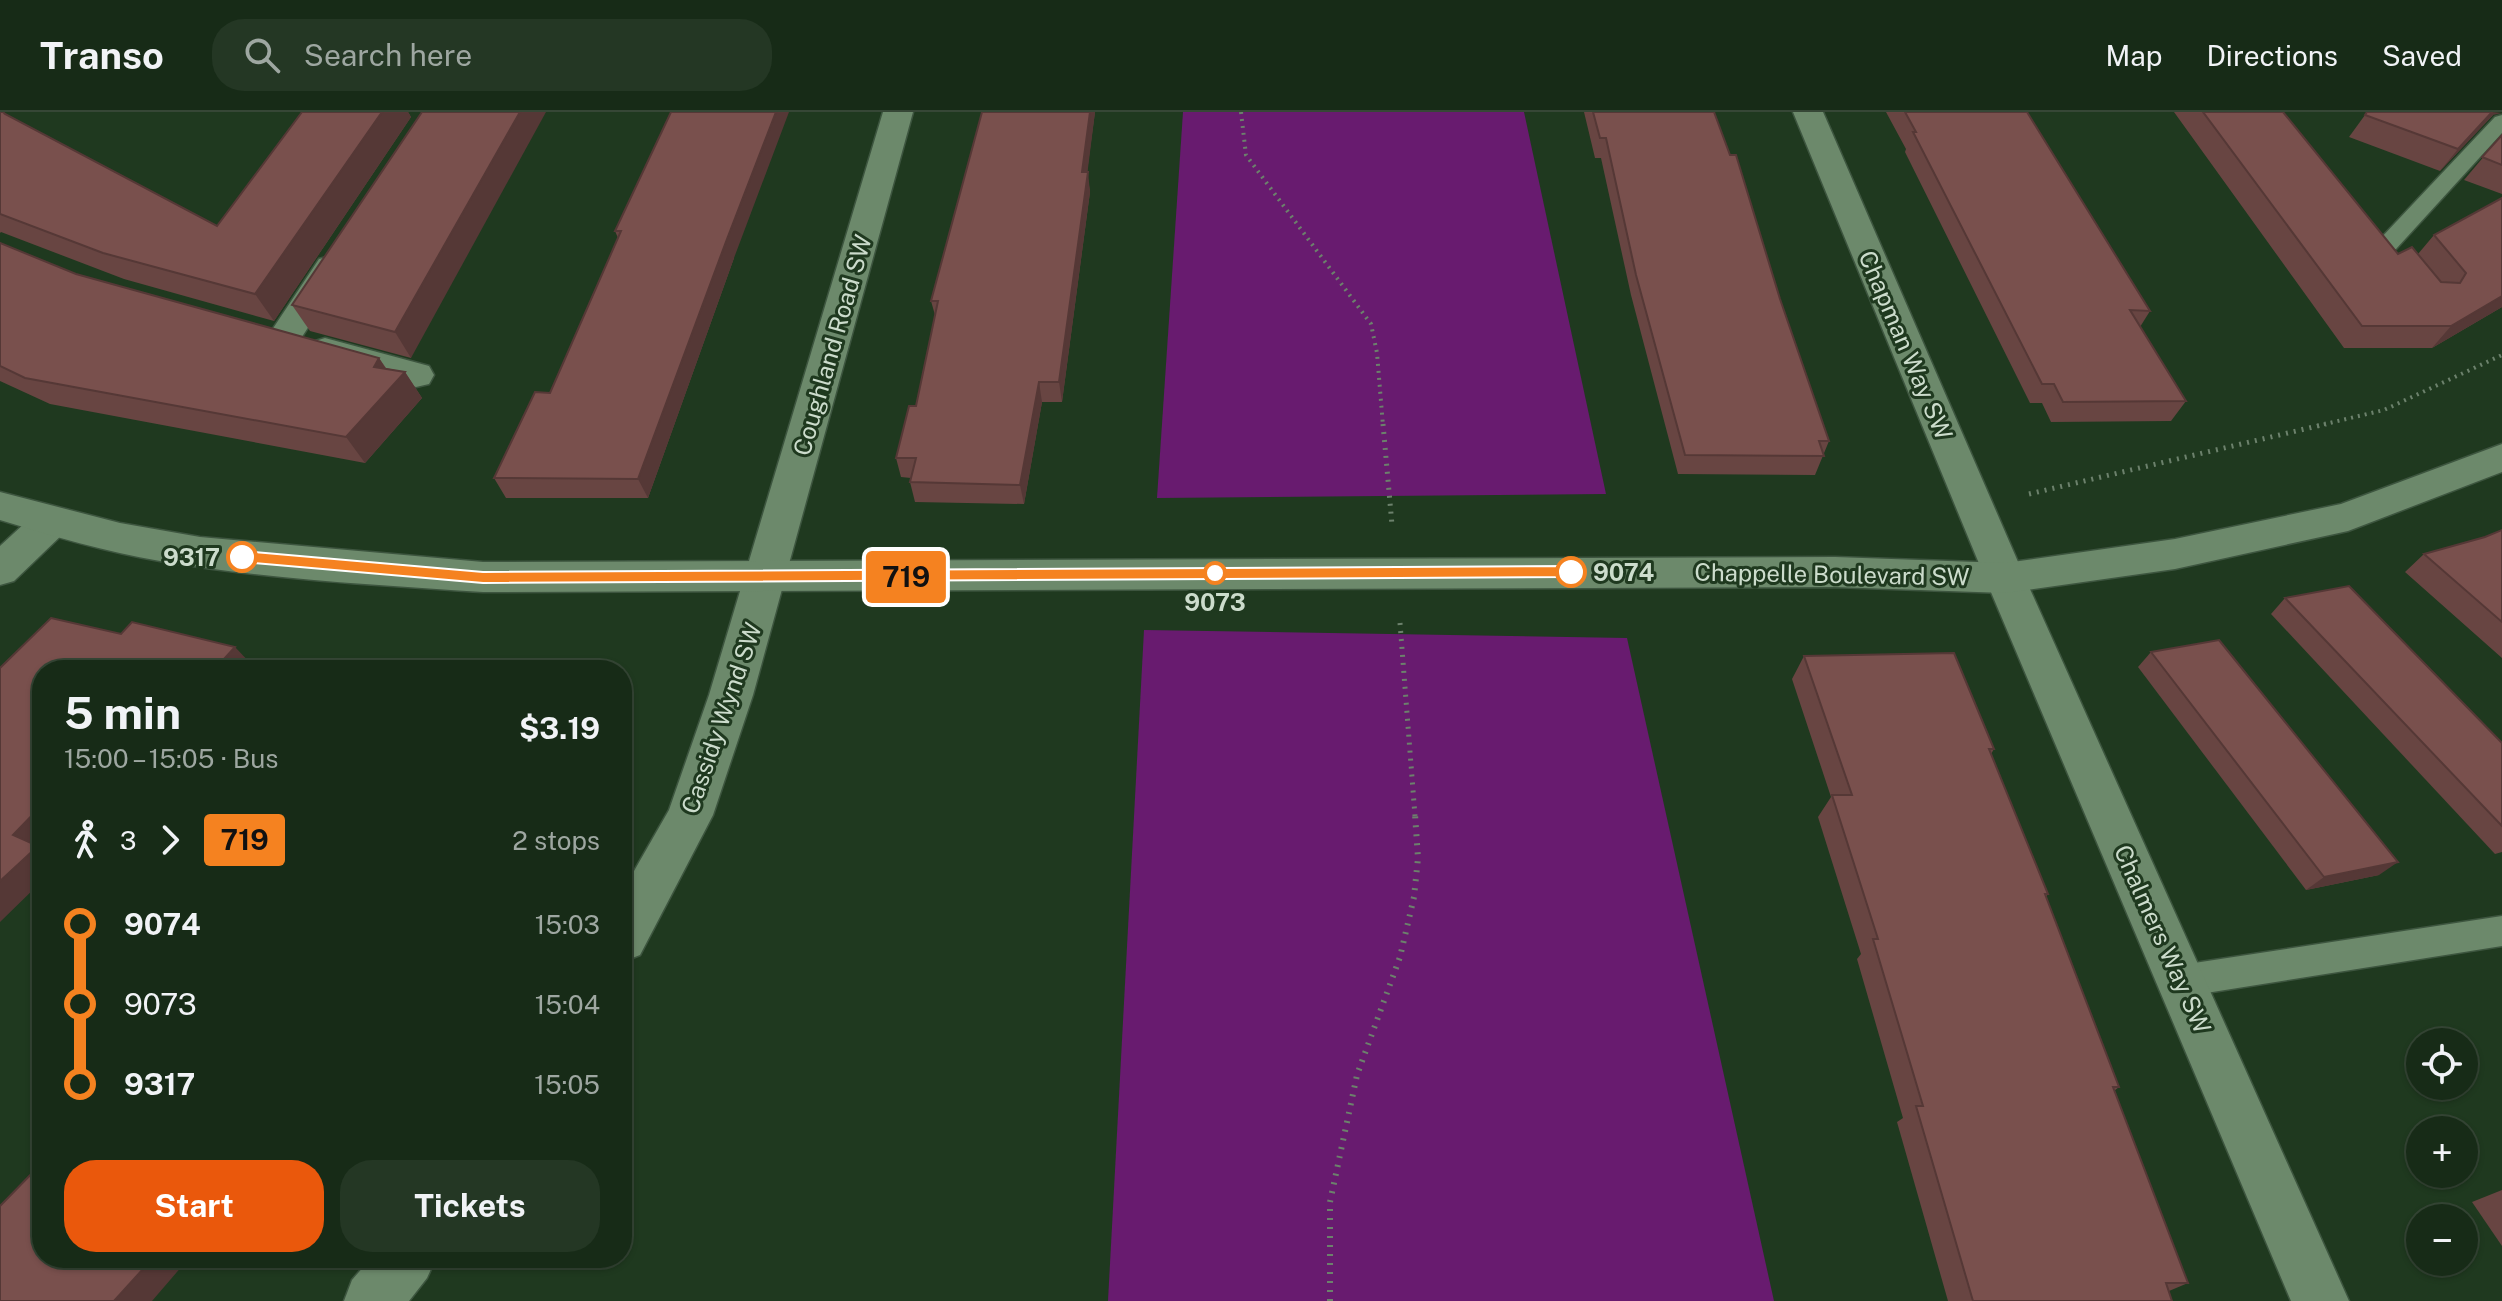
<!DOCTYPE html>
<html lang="en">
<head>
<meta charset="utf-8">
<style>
  body { margin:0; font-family:"Public Sans",sans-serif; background:#243724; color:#f1f3f6; height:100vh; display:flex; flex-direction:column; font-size:30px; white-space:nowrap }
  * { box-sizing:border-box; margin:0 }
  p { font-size:26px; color:#9ea7a1 }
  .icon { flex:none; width:44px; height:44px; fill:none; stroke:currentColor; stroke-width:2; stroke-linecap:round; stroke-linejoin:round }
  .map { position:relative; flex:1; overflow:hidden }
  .panel { position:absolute; left:32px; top:548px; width:600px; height:608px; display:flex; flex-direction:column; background:#172b17; border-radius:32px; box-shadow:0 2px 6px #0004,0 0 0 2px #364736 }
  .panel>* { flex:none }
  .badge { padding:0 16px; border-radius:6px; font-size:28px; line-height:52px }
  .buttons { position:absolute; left:2406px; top:916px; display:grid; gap:16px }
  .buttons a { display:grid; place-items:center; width:72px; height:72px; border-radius:50%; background:#172b17; box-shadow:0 2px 6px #0004,0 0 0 2px #364736; font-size:40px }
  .map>.badge { position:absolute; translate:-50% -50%; box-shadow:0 0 0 4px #fff }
  .legs { display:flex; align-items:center; gap:12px; height:88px; padding:0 32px; font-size:26px }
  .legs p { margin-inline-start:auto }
  .headline { display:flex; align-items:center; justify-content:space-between; height:136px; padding:0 32px }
  h1 { font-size:44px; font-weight:700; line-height:60px }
  .cta { display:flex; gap:16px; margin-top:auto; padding:16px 32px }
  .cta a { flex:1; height:92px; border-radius:32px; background:#ea580c; color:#fff; font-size:32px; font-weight:700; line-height:92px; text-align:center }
  .cta a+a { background:#243724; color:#f1f3f6 }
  ul { padding:0 32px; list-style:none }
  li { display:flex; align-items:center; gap:28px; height:80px; font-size:30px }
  li i { display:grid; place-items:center; width:12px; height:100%; margin:0 10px; background:currentColor }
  li i::after { content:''; width:20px; height:20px; margin:-10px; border:6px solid; border-radius:50%; background:#172b17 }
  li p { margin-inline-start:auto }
  li:first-child i { background:linear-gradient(#0000 50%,currentColor 0) }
  li:last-child i { background:linear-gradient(currentColor 50%,#0000 0) }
  header { display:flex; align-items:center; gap:48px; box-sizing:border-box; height:112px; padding:0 40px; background:#172b17; border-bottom:2px solid #364736 }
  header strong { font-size:38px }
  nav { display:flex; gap:44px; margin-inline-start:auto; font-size:28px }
  .search { width:560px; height:72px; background:#243724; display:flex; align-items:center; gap:20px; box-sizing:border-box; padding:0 28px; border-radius:32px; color:#9ea7a1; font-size:30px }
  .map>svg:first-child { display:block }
  .green { fill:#681b6f }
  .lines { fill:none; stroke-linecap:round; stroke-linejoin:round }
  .service-casing { stroke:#3d553f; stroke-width:3 }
  .minor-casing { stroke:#3d553f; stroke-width:3 }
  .tertiary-casing { stroke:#3d553f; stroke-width:3 }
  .path-far2 { stroke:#6c816c; stroke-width:4; stroke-dasharray:2 5; stroke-linecap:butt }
  .path-far1 { stroke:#6c816c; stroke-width:5; stroke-dasharray:2 6; stroke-linecap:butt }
  .path { stroke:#6c816c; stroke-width:6; stroke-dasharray:2 7; stroke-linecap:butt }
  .service { fill:#6c896b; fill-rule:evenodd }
  .minor { fill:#6c896b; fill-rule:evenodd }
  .tertiary { fill:#6c896b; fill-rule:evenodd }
  .wall { fill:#684542 }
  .shaded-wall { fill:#553836 }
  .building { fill:#79504d; stroke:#553836; stroke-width:2 }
  .line-1 { fill:#f58220; stroke:#fff; stroke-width:2 }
  .stop-1-dot { fill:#fff; stroke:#f58220; stroke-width:4 }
  .labels { text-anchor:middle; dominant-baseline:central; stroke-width:6; stroke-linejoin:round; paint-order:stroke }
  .street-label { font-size:24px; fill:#ccdccc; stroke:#1f391f }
  .stop-label { font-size:24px; font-weight:bold; fill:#ccdccc; stroke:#1f391f; text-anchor:end }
</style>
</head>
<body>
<header>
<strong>Transo</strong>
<div class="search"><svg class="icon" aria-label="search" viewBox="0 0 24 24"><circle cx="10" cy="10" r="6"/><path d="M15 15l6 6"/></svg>Search here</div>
<nav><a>Map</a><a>Directions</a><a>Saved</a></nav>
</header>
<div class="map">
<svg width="2502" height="1189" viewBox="0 0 2502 1189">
  <rect width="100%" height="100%" fill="#1f391f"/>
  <g class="green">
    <path d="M1183 0H1524L1606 382 1157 386Z"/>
    <path d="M1144 518 1627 526 1774 1189H1108Z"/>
  </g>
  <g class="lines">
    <g class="service-casing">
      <g id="service">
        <path d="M2502 3V21L2396 137H2380L2377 132 2380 127 2495 5Z"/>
        <path d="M2502 804V834L2181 885 2169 880 2164 869 2169 858 2181 853Z"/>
      </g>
    </g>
    <g class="minor-casing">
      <g id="minor">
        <path d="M883 0H913L753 583 713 703 640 843 622 850V780L669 698 709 583Z"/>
        <path d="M1793 0H1823L2025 466 2349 1189H2291L1985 466Z"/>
        <path d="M331 144 343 147 348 154 296 234 284 237 272 234 266 226 272 218 319 147Z"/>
        <path d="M325 226 429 254 434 263 429 272 416 275 312 246 307 238 312 230Z"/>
        <path d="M52 395 66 399 72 409 66 419 14 469 0 473V434L38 399Z"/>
        <path d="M371 1146H436L427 1166 409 1189H344L352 1168Z"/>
      </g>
    </g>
    <g class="tertiary-casing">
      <path id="tertiary" d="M2502 332V360L2348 419 2175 457 2005 481 1835 475 483 480C375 473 267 467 160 449 106 440 53 424 0 408V380L120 411 200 425 483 450 1835 445 2005 451 2175 427 2341 392Z"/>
    </g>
    <g class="path-far2">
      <path d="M1241 0 1246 43 1371 212 1377 241 1383 314"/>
      <path d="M2317 314 2384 298 2502 243"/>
    </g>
    <g class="path-far1">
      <path d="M1383 312 1392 413"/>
      <path d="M2029 382 2326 312"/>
      <path d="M1400 511 1415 704"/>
    </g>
    <path class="path" d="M1330 1189V1090L1357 963 1400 845 1414 785 1418 746 1415 702"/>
    <use href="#service" class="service"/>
    <use href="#minor" class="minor"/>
    <use href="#tertiary" class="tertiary"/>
  </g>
  <g class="wall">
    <path d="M0 0 217 114 382 0H408L411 5 274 209 124 167 1 120 0 121Z"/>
    <path d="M422 0 411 246 310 219 292 193Z"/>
    <path d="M671 0 734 146 648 386H506L494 366 550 281 618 126 615 119Z"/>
    <path d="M982 0H1095L1087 60 1090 80 1062 290H1042L1024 392 915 390 910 370 911 366 901 365 896 346 916 294 935 203 931 189Z"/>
    <path d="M1584 0H1714L1829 329 1815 363 1678 362 1631 183 1601 46H1595Z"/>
    <path d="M1886 0H2027L2150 199 2140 215 2186 289 2171 309 2051 310 2042 291H2030L1905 40 1906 37Z"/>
    <path d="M2174 0H2283L2398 142H2418L2434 123 2502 195 2432 236H2344Z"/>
    <path d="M2365 3H2493L2440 59 2349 25Z"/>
    <path d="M2502 23V82L2464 68Z"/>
    <path d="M0 131 76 162 379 246 386 256 405 260 422 286 365 351 50 292 0 269Z"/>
    <path d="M2502 418V546L2405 460 2424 442 2485 425Z"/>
    <path d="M2285 486 2502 631V740L2495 742 2271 502Z"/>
    <path d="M2151 540 2379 763 2306 778 2138 555Z"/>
    <path d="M1804 544 1994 637 1991 642 2048 782 2046 785 2119 975 2114 979 2188 1171 2169 1179 2172 1189H1948L1897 1010 1903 1006 1857 847 1861 842 1818 705 1831 685 1792 567Z"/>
    <path d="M2502 1078V1134L2472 1090Z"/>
  </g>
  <g class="shaded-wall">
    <path d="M382 0H408L411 5 274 209 255 182Z"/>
    <path d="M520 0H546L411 246 395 220Z"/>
    <path d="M776 0H789L734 146 648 386 638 367 727 127Z"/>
    <path d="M1090 0H1095L1085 80 1082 60Z"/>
    <path d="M2492 0 2502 1 2493 3 2440 59 2458 37Z"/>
    <path d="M1088 60 1090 80 1062 290 1059 270Z"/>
    <path d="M2502 184V195L2432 236 2451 214Z"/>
    <path d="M379 246 395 271 405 260 422 286 365 351 346 325 374 255Z"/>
    <path d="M1039 270 1042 290 1024 392 1020 373Z"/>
    <path d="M235 535 253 554 249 558H214Z"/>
    <path d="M42 693V735L41 736 42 737V769L0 810V769L13 723Z"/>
    <path d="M2398 750 2379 763 2306 778 2324 765Z"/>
    <path d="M153 1146H189L152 1189H114Z"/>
  </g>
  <g class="building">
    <path d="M0 0H3L5 2 217 114 302 0H382L255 182 103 141 0 102Z"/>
    <path d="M422 0H520L395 220 292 193Z"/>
    <path d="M671 0H776L727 127 638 367 494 366 535 280 550 281 621 119H615Z"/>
    <path d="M982 0H1090L1082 60H1088L1059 270H1039L1020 373 910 370 916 346H896L909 294H916L938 189H931Z"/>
    <path d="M1593 0H1714L1730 43H1736L1780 187 1829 329H1819L1824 344 1685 343 1636 163 1606 26H1600Z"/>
    <path d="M1905 0H2027L2150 199 2130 198 2186 289 2063 290 2054 272H2042L1913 20H1916Z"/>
    <path d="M2203 0H2283L2398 142 2412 135 2441 170 2460 171 2466 161 2434 123 2502 86V184L2451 214H2362Z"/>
    <path d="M2367 0H2492L2458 37 2365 3Z"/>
    <path d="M2502 23V53L2482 45Z"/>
    <path d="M0 131 76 162 379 246 374 255 405 260 346 325 25 266 0 254Z"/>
    <path d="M2502 418V510L2424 442 2485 425Z"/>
    <path d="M2349 474 2502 631V714L2285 486Z"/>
    <path d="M51 506 121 522 132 510 235 535 214 558H42V693L13 723 38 734 0 769V556Z"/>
    <path d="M2219 528 2398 750 2324 765 2151 540Z"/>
    <path d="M1954 541 1994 637H1989L2048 782H2045L2119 975H2113L2188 1171H2166L2172 1189H1973L1916 994H1923L1873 827H1878L1832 683H1852L1804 544Z"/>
    <path d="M439 554 460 558H436Z"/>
    <path d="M42 1051V1146H153L114 1189H0V1094Z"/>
  </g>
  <path class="line-1" d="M242 439 483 460 1571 454 1578 460 1571 465 483 471 242 450 235 445Z"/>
  <g class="stop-1-dot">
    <circle cx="242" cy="445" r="14"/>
    <circle cx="1571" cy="460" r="14"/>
    <circle cx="1215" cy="461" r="10"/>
  </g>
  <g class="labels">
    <g class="street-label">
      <text transform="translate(832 233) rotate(-74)">Coughland Road SW</text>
      <text transform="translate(1906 233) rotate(67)">Chapman Way SW</text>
      <text transform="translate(1832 462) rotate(1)">Chappelle Boulevard SW</text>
      <text transform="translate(721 606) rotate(-71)">Cassidy Wynd SW</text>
      <text transform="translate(2163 827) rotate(66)">Chalmers Way SW</text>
    </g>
    <g class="stop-label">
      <text x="220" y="445">9317</text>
      <text x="1593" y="460" text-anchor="start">9074</text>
      <text x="1215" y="490" text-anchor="middle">9073</text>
    </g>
  </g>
</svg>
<div class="buttons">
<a><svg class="icon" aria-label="locate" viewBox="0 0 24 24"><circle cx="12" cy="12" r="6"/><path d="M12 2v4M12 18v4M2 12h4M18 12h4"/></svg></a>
<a>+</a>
<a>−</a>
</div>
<b class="badge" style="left:906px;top:465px;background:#f58220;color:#111">719</b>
<section class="panel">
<div class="headline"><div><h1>5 min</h1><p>15:00 – 15:05 · Bus</p></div><b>$3.19</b></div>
<div class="legs"><svg class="icon" aria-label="walk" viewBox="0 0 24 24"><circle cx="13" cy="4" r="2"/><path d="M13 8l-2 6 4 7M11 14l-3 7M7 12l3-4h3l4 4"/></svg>3<svg class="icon" aria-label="forward" viewBox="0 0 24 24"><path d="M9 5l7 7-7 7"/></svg><b class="badge" style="background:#f58220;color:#111">719</b><p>2 stops</p></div>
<ul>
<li><i style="color:#f58220"></i><b>9074</b><p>15:03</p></li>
<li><i style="color:#f58220"></i><span>9073</span><p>15:04</p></li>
<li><i style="color:#f58220"></i><b>9317</b><p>15:05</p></li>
</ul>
<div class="cta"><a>Start</a><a>Tickets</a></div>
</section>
</div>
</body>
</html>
